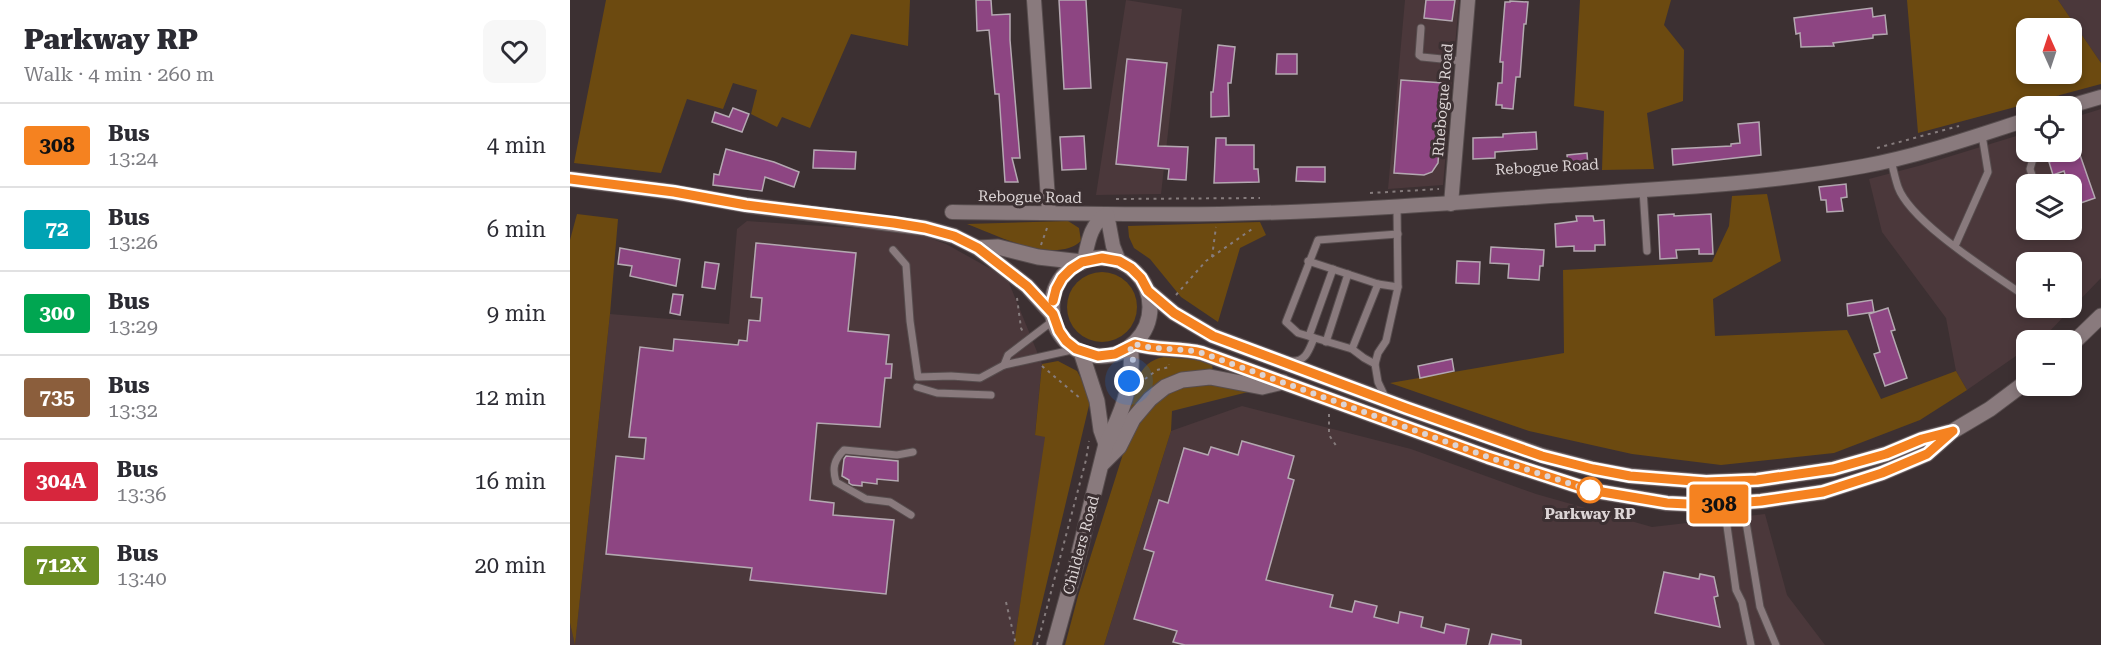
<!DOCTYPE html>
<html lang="en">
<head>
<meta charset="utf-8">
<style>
  body { margin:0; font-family:"Roboto Serif",serif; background:#f7f7f7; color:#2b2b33; height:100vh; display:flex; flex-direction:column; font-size:22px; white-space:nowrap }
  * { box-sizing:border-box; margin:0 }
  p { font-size:20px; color:#7c7c81 }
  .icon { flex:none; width:33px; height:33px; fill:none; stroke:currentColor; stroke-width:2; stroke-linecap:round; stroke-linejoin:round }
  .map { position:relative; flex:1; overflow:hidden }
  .side { display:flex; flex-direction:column; background:#fff; width:570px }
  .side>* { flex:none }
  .badge { padding:0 12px; border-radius:4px; font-size:21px; line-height:39px }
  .needle { width:39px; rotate:357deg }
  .tools { position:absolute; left:1446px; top:18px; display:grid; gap:12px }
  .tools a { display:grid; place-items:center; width:66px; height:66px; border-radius:12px; background:#fff; box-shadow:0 3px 9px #0003; font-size:30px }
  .you { position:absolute; width:30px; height:30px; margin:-15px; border:4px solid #fff; border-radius:50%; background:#1a73e8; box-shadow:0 0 0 9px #1a73e833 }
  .map>.badge { position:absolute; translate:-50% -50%; box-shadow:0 0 0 3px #fff }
  .round { display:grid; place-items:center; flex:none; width:63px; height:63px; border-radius:12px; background:#f7f7f7 }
  .headline { display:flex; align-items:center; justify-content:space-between; height:102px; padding:0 24px }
  h1 { font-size:28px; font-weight:800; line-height:45px }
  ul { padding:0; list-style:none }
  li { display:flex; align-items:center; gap:18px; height:84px; padding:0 24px; border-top:2px solid #e1e1e2 }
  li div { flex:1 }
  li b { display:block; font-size:22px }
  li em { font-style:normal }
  li .badge { min-width:66px; font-weight:700; text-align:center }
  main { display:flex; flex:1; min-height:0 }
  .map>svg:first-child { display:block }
  .built { fill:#4b383b; fill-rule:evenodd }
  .green { fill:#6c4a10; fill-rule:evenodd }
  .building { fill:#8d4582; stroke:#b4a8b1; stroke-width:1.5 }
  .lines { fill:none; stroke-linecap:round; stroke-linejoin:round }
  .lane-casing { stroke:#574d4e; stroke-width:9 }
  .street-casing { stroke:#574d4e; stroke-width:16 }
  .secondary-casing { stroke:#574d4e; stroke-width:17 }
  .path { stroke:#867c7d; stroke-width:2; stroke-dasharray:3 4.5; stroke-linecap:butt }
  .lane { stroke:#897a7d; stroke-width:7 }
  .street { stroke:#897a7d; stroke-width:14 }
  .secondary { stroke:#897a7d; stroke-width:15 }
  .line-casing { stroke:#fff; stroke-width:14 }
  .line { stroke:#f58220; stroke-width:9 }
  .walk { stroke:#dcd4d5; stroke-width:6; stroke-dasharray:0 10.8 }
  .stop-dot { fill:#fff; stroke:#f58220; stroke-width:3 }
  .labels { text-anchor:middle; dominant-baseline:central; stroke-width:6; stroke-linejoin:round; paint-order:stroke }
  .street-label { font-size:15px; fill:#dcd4d5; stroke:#3c3032 }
  .stop-label { font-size:15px; font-weight:bold; fill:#dcd4d5; stroke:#3c3032 }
</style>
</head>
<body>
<main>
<section class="side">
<div class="headline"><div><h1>Parkway RP</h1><p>Walk · 4 min · 260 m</p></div><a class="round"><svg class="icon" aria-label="heart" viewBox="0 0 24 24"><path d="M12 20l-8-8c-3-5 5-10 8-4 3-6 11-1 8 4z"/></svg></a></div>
<ul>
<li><span class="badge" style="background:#f58220;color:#111">308</span><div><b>Bus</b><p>13:24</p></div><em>4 min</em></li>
<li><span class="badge" style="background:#00a3b4;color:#fff">72</span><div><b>Bus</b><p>13:26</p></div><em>6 min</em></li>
<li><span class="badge" style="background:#00a651;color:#fff">300</span><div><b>Bus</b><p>13:29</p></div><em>9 min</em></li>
<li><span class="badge" style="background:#8b5e3c;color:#fff">735</span><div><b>Bus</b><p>13:32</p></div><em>12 min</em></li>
<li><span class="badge" style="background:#d7263d;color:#fff">304A</span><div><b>Bus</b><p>13:36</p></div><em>16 min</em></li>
<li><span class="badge" style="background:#6b8e23;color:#fff">712X</span><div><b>Bus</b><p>13:40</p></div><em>20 min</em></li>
</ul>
</section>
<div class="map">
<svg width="1531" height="645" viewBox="0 0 1531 645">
  <rect width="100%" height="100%" fill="#3c3032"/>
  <g class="built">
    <path d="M556 0 612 9 591 194 526 195Z"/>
    <path d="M835 0H889L873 185 818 189Z"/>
    <path d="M1488 0H1531V63Z"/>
    <path d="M1531 109V278L1474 337 1469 340H1456V349L1397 390 1386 371 1376 318 1312 232 1299 179 1352 165 1456 133V152H1502V118ZM1456 184H1502V230H1456ZM1456 262H1502V308H1456Z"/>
    <path d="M177 221 343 232 376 244 437 278 472 364 465 434 476 437 444 645H0V623L5 644 40 314 159 324 167 229Z"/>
    <path d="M672 406 841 449 966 494 1082 527 1195 514 1217 595 1255 645H534L601 431Z"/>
  </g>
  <g class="green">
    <path d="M36 0H340L338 46 281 34 240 128 212 117 207 127 181 114 187 90 163 83 153 109 117 99 91 173 4 163Z"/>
    <path d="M1010 0H1101L1094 25 1114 50 1113 101 1077 113 1084 169 1032 170 1034 111 1004 106Z"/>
    <path d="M1337 0H1488L1531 63V84L1348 133ZM1456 28H1502V74H1456Z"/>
    <path d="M1197 194 1211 261 1143 299 1145 336 1277 330 1311 399 1386 371 1397 390 1350 420 1264 453 1151 465 1062 454 959 431 820 383 994 353 993 270 1142 262 1159 226 1162 196Z"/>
    <path d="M7 214 48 219 40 314 5 645 0 623V240Z"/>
    <path d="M498 221 509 228 511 241C485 265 426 235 397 224Z"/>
    <path d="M690 222 696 235 670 248 648 322 611 297 580 259 564 248 559 237 558 226Z"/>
    <circle cx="532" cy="307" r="35"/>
    <path d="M594 357 628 360 642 364 643 371 558 414C563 391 567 361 594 357Z"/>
    <path d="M488 361 507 371 521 397 462 645H444L475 437 465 435 472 364Z"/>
    <path d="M639 383 682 391 602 411 601 431 534 645H495L508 596 559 435 589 399 610 387Z"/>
  </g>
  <g class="building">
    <path d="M406 0H421L422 15 440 14V40L450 158H442L448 182H435L429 94H425L419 30 407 31Z"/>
    <path d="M489 0H516L521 88 494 89Z"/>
    <path d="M856 0H885L882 21 854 18Z"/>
    <path d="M940 1 958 2 956 24H954L950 77H946L943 109 932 108V105H926L928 83H932L933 62H930L935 2H940Z"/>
    <path d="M1302 8 1303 17 1315 15 1317 34 1303 35V38L1263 43 1264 46 1231 47 1230 33 1226 34 1224 18Z"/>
    <path d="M648 45 665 47 661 83H658L659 116 641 117V92H643Z"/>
    <path d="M707 54H727V74H706Z"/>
    <path d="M557 59 597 63 588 146 618 147 616 180 598 179 599 169 546 164Z"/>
    <path d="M831 80 874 83 868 163 862 172 854 175 824 173Z"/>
    <path d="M163 108 179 114 172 132 142 122 145 112 159 117Z"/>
    <path d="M1189 122 1191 155 1103 165 1102 149 1161 146V144L1170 143 1168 124Z"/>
    <path d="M966 132 967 149 925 152V158L903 159V138L933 137V134Z"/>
    <path d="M514 136 516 169 492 170 490 137Z"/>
    <path d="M646 138H656V145H684V169H688L689 182 644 183Z"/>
    <path d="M156 149 204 162 229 172 224 187 195 177 192 191 143 185 144 174 149 175Z"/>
    <path d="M244 150 286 152 285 169 243 168Z"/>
    <path d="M1509 152 1525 198 1505 205 1502 194V184H1498L1494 171 1483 175 1479 162Z"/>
    <path d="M1017 153 1018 166 998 168 997 155Z"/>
    <path d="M727 167H755V182L726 181Z"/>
    <path d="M1276 184 1277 197 1271 198 1273 211 1257 212 1256 200H1251L1249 187Z"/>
    <path d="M1104 214V216L1141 214 1143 254H1129V249L1106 250 1107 258 1090 259 1088 215Z"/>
    <path d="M1006 216H1023L1024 221 1034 220 1035 245H1025V251H1004V246L986 247 985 224 1007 221Z"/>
    <path d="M186 243 286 253 278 331 319 335 316 364H322L321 378H315L310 427 247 423 240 500 264 503 263 515 324 520 316 594 180 580 182 568 36 554 46 456 74 459 76 438 59 437 70 347 103 351 104 339 168 345 169 340 177 341 179 320 190 321 192 298 181 297Z"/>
    <path d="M921 247 974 250 973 266H970L969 280 938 278 939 264 920 263Z"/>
    <path d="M50 248 110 259 106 286 60 276 62 266 48 264Z"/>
    <path d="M887 261 910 262 909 284 886 283Z"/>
    <path d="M135 262 149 264 145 289 132 287Z"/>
    <path d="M103 294 113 295 110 315 100 313Z"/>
    <path d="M1302 300 1304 312 1278 316 1277 304Z"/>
    <path d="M1318 308 1325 330 1321 331 1337 378 1315 386 1304 354 1310 352 1299 314Z"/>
    <path d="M882 359 884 371 850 378 848 366Z"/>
    <path d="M672 441 724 456 718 478 724 480 696 580 763 595 760 607 782 612 785 601 807 606 804 617 828 623 830 612 853 617 851 627 874 633 876 624 899 629 896 645H615L603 642 607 631 564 619 584 552 574 549 589 500 598 503 614 448 638 455 641 447 668 455Z"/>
    <path d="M276 456 328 461V481L307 479V484L292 482V486L282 485 279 483V480L272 476 274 459Z"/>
    <path d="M1094 572 1129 579 1130 574 1144 577 1148 596 1144 597 1150 627 1085 613Z"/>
    <path d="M922 634 951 640V645H919Z"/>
  </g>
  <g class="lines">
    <g class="lane-casing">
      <g id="lane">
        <path d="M851 28 849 55 852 57 892 61"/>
        <path d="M1465 152 1460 169 1465 184"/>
        <path d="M1321 160C1323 169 1325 178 1328 187 1341 223 1424 274 1456 297"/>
        <path d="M1073 190 1077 251"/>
        <path d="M1385 246 1418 172 1412 135"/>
        <path d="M323 250 336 265 340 321 348 377 381 376 410 378 434 365 506 349"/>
        <path d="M738 261 808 284"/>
        <path d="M739 336 763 269"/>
        <path d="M756 342 778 274"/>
        <path d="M782 349 728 333 716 322 748 240 828 234"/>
        <path d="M721 361C736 362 739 350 744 338"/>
        <path d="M805 364 794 358 782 349 808 284 828 287"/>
        <path d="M434 365 438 355 484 320"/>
        <path d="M347 387 367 393 421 395"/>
        <path d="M816 399 808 382 805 364 808 353 816 341 828 287 827 207"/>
        <path d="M1162 482 1165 503 1175 516 1190 607 1206 645"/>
        <path d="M1165 503 1156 519 1166 590 1172 602 1181 645"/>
        <path d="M341 515 320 502 296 499 266 482C262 468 264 460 274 450L327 455 343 452"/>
      </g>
    </g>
    <g class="street-casing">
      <g id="street">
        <path d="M464 0 479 213"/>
        <path d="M1500 106 1531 97"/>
        <path d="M881 204 898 0"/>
        <path d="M382 212C471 213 560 215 649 214 759 212 870 204 980 196 1085 189 1191 185 1294 166 1349 156 1403 137 1456 120"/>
        <path d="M514 261C518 243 520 224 537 214L543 246 549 261"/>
      </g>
    </g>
    <g class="secondary-casing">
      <g id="secondary">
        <path d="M0 179 103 192 176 205 355 228 384 236 408 248 457 286 482 314"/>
        <path d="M408 248 428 247 468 257 512 262"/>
        <circle cx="531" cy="307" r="49"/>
        <path d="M578 291 604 313 643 336 836 408 973 456 1023 469 1061 476 1136 482 1187 480 1263 469 1316 454 1352 439 1379 432"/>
        <path d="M565 344C587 351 609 347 632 353L918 457 1020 490 1097 503 1138 505 1191 501 1253 492 1312 473 1357 454 1383 431 1420 409 1456 382"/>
        <path d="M1502 344 1531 316"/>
        <path d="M511 352 527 401 531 430 536 444"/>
        <path d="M533 463 549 447 563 419 580 399 595 387 612 380 640 377 692 387 713 382"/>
        <path d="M484 645 506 565 536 444C550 417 566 378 560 347"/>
      </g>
    </g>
    <g class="path">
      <path d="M1457 106 1491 96"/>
      <path d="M1307 148 1389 126"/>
      <path d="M800 193 869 189"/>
      <path d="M546 199 690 198"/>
      <path d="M471 245 477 228"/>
      <path d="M642 257 646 227"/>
      <path d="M606 295 636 261 685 227"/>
      <path d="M447 298 451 328 453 332"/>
      <path d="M472 366 511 399"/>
      <path d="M575 379 587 370 599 367V364"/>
      <path d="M759 414V435L767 447"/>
      <path d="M436 602 446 645"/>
      <path d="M467 645 516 460 519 441"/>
    </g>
    <use href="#lane" class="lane"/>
    <use href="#street" class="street"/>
    <use href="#secondary" class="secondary"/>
  </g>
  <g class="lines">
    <g class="line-casing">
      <path id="line" d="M0 179 104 192 176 205 324 223 355 228 384 236 408 248 457 286 483 314 489 331 496 341 506 349 528 356 545 354 565 344C587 351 609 347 632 353L918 457 1020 490 1097 503 1138 505 1191 501 1253 492 1312 473 1357 454 1383 431 1352 439 1316 454 1263 469 1187 480 1136 482 1060 476 1023 469 972 456 836 408 643 336 604 313 578 291 571 278 561 268 549 261 532 258 512 262 501 269 492 278 486 289 483 301"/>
    </g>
    <use href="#line" class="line"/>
    <path class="walk" d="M559 381 563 359 560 347 565 344C587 351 609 347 632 353L918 457 1020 490"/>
  </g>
  <circle class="stop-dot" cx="1020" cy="490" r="12"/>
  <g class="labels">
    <g class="street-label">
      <text transform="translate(873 100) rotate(-85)">Rhebogue Road</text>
      <text transform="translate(977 167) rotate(-3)">Rebogue Road</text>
      <text transform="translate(460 197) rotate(1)">Rebogue Road</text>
      <text transform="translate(511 545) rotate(-75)">Childers Road</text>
    </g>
    <g class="stop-label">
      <text x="1020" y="514">Parkway RP</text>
    </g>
  </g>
</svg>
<div class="tools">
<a><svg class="needle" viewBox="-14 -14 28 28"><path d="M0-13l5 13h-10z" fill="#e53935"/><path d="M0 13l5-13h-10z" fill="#7c7c81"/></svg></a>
<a><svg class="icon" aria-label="locate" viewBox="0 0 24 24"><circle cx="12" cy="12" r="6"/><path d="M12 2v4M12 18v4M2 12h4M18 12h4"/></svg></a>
<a><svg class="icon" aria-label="layers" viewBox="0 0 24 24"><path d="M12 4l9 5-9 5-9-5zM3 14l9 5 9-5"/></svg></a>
<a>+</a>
<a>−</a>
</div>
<div class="you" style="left:559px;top:381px"></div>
<b class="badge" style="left:1149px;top:504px;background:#f58220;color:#111">308</b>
</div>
</main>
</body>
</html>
